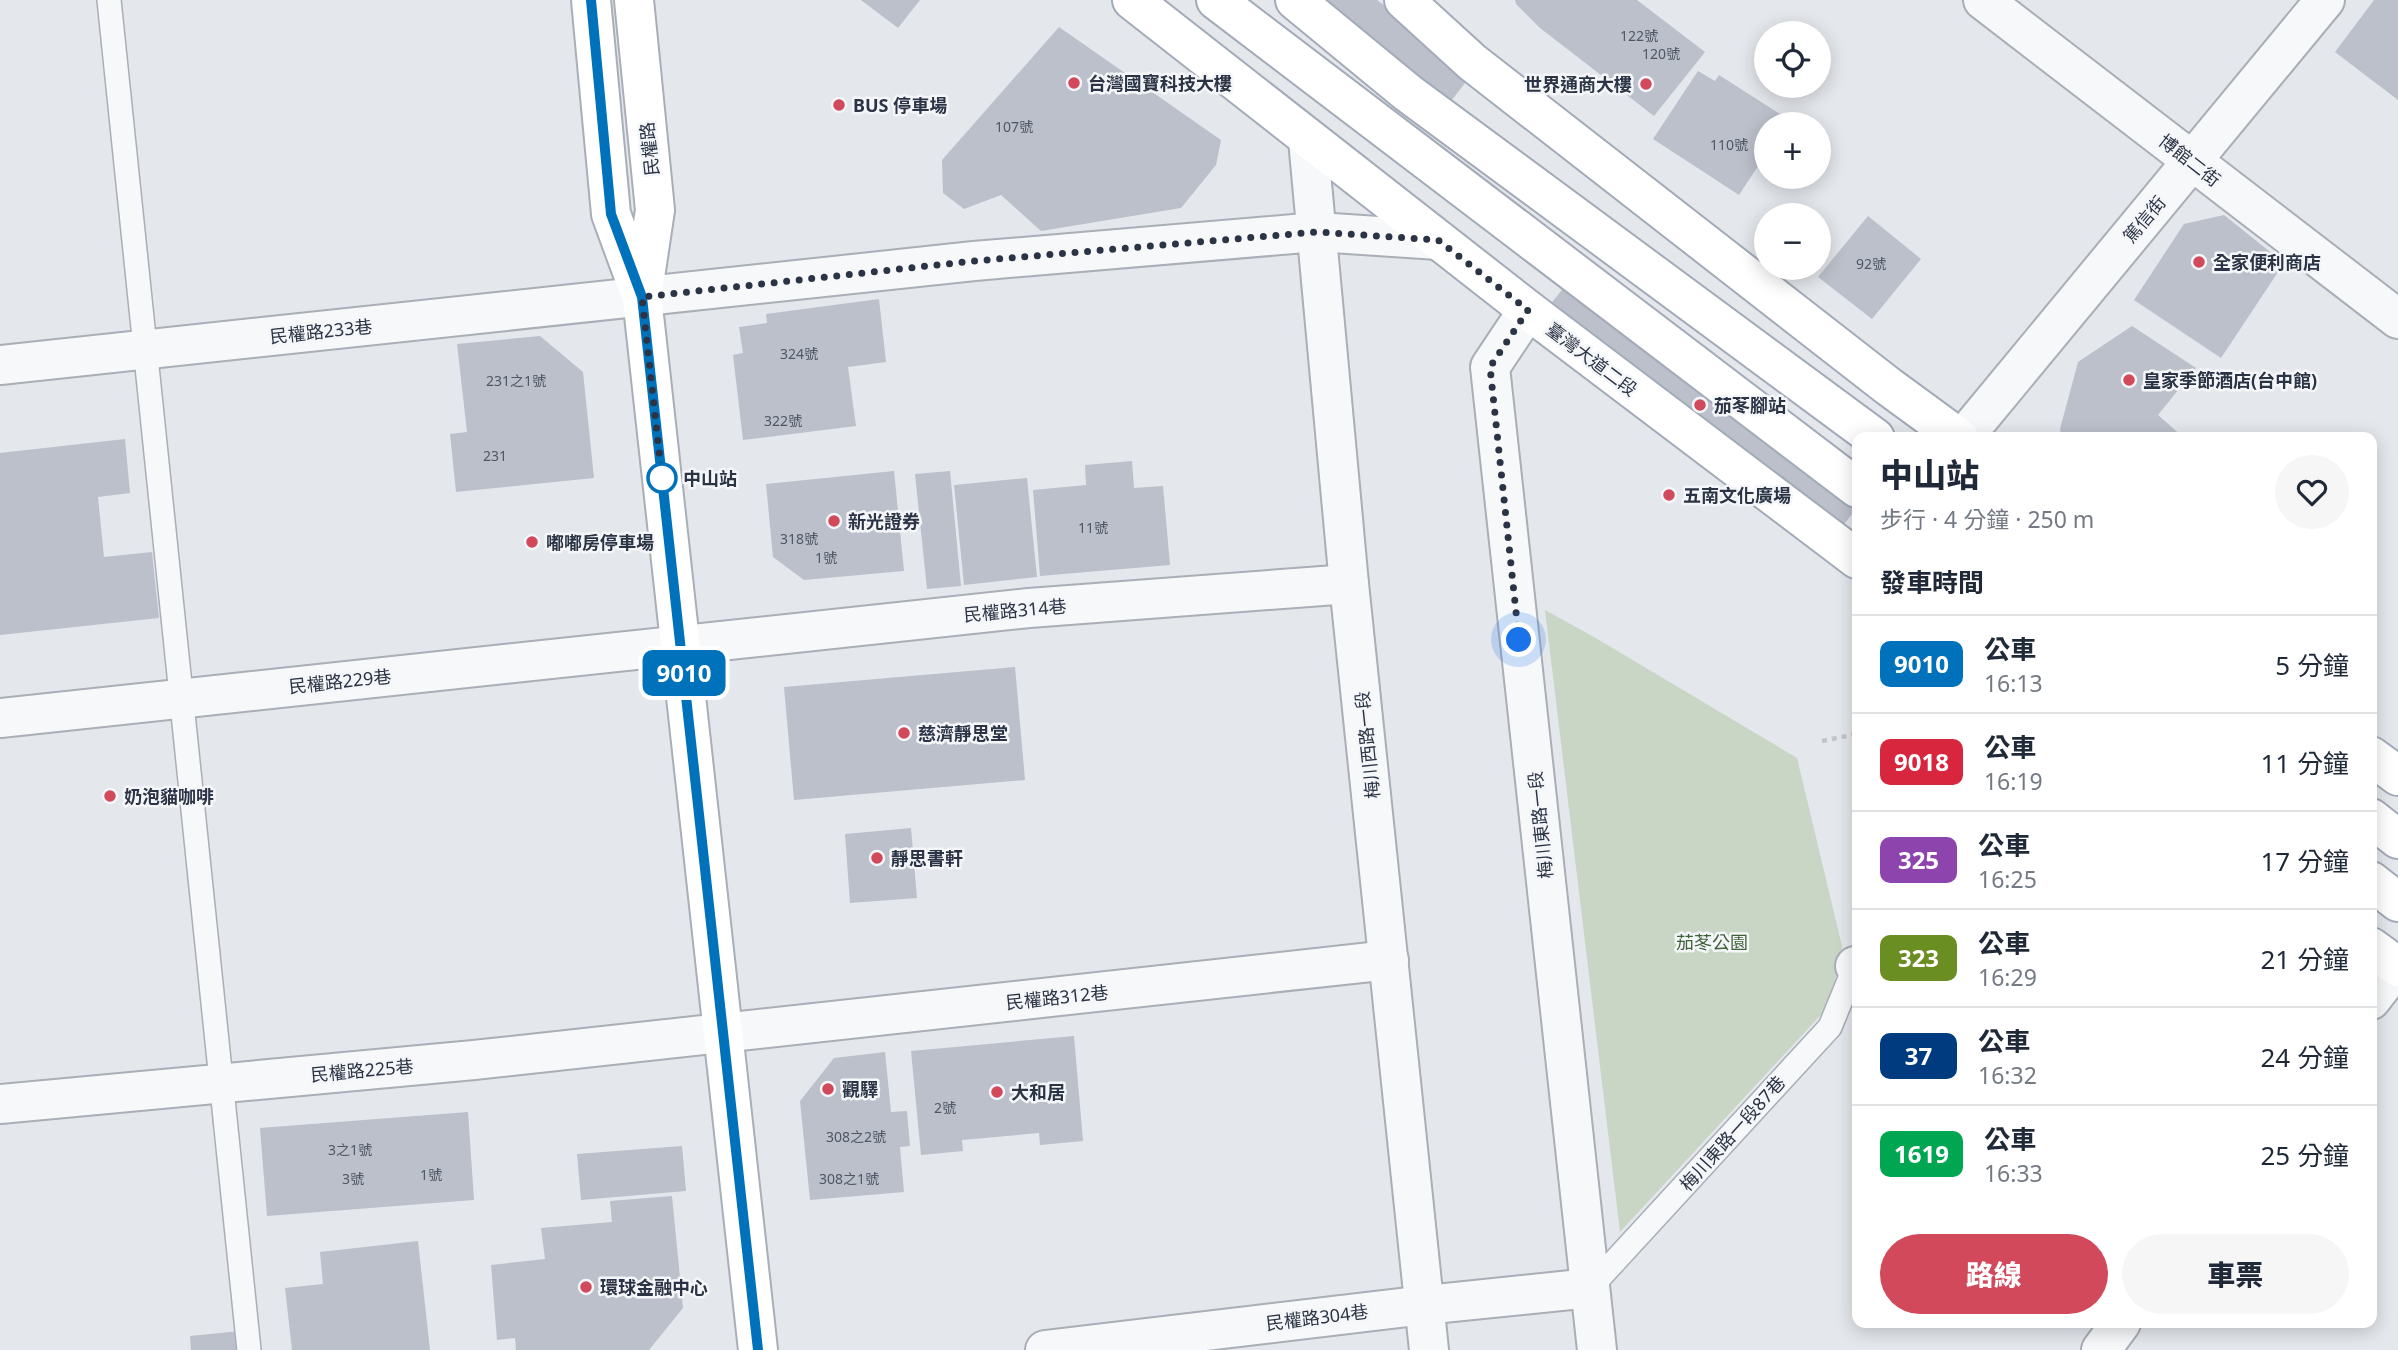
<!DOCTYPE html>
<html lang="zh-TW">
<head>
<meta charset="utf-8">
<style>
  body { margin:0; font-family:"Noto Sans","Noto Sans TC",sans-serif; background:#f6f6f7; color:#1f2937; height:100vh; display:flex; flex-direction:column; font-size:26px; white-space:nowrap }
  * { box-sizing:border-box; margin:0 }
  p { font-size:23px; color:#747a83 }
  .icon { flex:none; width:38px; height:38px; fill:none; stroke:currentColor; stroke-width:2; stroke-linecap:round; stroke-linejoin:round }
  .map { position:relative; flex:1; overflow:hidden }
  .panel { position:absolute; left:1852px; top:432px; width:525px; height:896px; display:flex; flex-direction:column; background:#fff; border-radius:14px; box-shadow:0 4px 18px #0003 }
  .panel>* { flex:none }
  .badge { padding:0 14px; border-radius:10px; font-size:24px; line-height:46px }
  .tools { position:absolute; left:1754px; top:21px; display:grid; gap:14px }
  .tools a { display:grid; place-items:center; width:77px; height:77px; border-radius:50%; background:#fff; box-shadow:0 4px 18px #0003; font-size:35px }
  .you { position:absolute; width:35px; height:35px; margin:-18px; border:5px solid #fff; border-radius:50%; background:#1a73e8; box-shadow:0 0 0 10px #1a73e833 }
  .map>.badge { position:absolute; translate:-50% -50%; box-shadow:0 0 0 4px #fff }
  h2 { padding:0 28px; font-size:26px; line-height:63px }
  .round { display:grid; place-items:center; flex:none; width:74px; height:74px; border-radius:37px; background:#f6f6f7 }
  .headline { display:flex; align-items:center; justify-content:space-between; height:119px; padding:0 28px }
  h1 { font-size:33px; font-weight:800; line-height:52px }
  .button { display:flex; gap:14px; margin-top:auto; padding:14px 28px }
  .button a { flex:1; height:80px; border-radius:42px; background:#d1495b; color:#fff; font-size:28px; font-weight:800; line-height:80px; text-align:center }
  .button a+a { background:#f6f6f7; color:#1f2937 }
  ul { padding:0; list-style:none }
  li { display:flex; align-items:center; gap:21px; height:98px; padding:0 28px; border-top:2px solid #e0e1e3 }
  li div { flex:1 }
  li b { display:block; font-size:26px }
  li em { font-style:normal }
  li .badge { min-width:77px; font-weight:700; text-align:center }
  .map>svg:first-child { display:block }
  .green { fill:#c9d6c5 }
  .building { fill:#bbc0ca }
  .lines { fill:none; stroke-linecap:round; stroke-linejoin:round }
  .service-casing { stroke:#a9aeb7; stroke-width:26 }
  .minor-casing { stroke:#a9aeb7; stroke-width:42 }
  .secondary-casing { stroke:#a9aeb7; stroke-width:42 }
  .primary-casing { stroke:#a3abb8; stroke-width:42 }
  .path { stroke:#c2c5cb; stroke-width:4.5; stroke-dasharray:5 5; stroke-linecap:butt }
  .service { stroke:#f7f8fa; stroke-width:23 }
  .minor { stroke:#f7f8fa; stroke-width:38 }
  .secondary { stroke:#fff; stroke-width:38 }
  .primary { stroke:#fff; stroke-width:38 }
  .line-casing { stroke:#fff; stroke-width:16 }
  .line { stroke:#0072bc; stroke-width:10 }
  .walk { stroke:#2b3445; stroke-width:7; stroke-dasharray:0 12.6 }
  .poi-dot { fill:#d1495b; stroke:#f4f6f9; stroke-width:2.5 }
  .stop-dot { fill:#fff; stroke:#0072bc; stroke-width:3.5 }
  .labels { text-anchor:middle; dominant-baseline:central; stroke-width:5; stroke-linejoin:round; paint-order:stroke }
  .number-label { font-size:14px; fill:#4f5766 }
  .poi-label { font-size:18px; font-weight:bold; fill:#2b3445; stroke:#f4f6f9; text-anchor:start }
  .street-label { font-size:18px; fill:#2b3445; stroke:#f4f6f9 }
  .stop-label { font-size:18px; font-weight:bold; fill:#2b3445; stroke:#f4f6f9; text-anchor:start }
  .park-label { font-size:18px; fill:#3f6138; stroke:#f4f6f9 }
</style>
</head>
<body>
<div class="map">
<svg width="2398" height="1350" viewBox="0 0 2398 1350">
  <rect width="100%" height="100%" fill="#e4e7ec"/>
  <path class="green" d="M1545 610 1594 637 1797 758 1842 946 1830 1005 1620 1232Z"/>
  <g class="building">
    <path d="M861 0H920L898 28Z"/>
    <path d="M1313 0H1377L1472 74 1448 105Z"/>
    <path d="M1515 0H1637L1705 52 1654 116 1540 28 1516 4Z"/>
    <path d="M2374 0H2398V100L2335 52Z"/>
    <path d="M1059 27 1221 140 1216 165 1181 208 1041 231 1001 195 964 209 943 193 942 160Z"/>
    <path d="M1698 71 1715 81 1719 75 1788 119 1785 124H1766V154L1739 195 1653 139Z"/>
    <path d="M2224 215 2284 263 2221 358 2134 300 2184 224Z"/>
    <path d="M1868 216 1921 259 1872 319 1818 277Z"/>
    <path d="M1572 277 1857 496V508L1833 538 1542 315Z"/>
    <path d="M879 299 886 362 848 367 856 426 743 440 733 355 743 353 739 327 767 323 766 314Z"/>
    <path d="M2132 326 2196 368 2158 415 2184 438H2062L2060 429 2078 362Z"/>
    <path d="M540 336 583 372 594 478 456 492 450 434 467 432 457 344Z"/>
    <path d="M125 439 130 493 98 497 104 557 152 552 159 618 0 635V453Z"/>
    <path d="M1132 461 1134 488 1163 486 1170 565 1040 576 1033 490 1086 485 1085 465Z"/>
    <path d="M894 471 904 571 804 580 773 557 766 484Z"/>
    <path d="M950 471 961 586 927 589 915 474Z"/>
    <path d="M1027 478 1037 577 964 585 954 485Z"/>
    <path d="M1015 667 1025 780 794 800 784 687Z"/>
    <path d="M911 828 917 898 850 903 845 834Z"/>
    <path d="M1074 1036 1083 1141 1040 1145 1039 1133 962 1140 963 1151 921 1155 911 1051Z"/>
    <path d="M885 1052 891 1112 907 1111 910 1146 900 1147 904 1192 810 1200 800 1101 834 1058Z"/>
    <path d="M468 1112 474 1200 267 1216 260 1128Z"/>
    <path d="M682 1146 686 1191 581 1200 577 1154Z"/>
    <path d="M672 1196 683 1308 649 1350H516L515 1338 497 1340 491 1265 545 1259 541 1228 612 1222 610 1201Z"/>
    <path d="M418 1241 430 1350H292L285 1288 323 1284 320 1252Z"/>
    <path d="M240 1331 242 1350H191L190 1336Z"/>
  </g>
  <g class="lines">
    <g class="service-casing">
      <g id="service">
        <path d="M109 0 249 1350"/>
        <path d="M1590 1288 1830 1027 1855 966"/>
      </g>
    </g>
    <g class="minor-casing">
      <g id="minor">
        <path d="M1983 0 2398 319"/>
        <path d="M1308 140 1349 584 1429 1350"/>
        <path d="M1528 310 1490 367 1597 1350"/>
        <path d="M0 365 974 261 1317 232 1438 240"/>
        <path d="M1963 438 2325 0"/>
        <path d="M0 718 1029 608 1349 584"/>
        <path d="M1855 966 1857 967"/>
        <path d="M2371 1000 2398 965"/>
        <path d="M0 1104 474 1060 1389 960"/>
        <path d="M1045 1350 1425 1305 1590 1288"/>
        <path d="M2101 1350 2121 1323"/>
      </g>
    </g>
    <g class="secondary-casing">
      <g id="secondary">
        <path d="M591 0 611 214 640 293"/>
        <path d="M634 0 655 210 642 297 758 1350"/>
      </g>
    </g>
    <g class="primary-casing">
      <g id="primary">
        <path d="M1132 0 1528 310 1857 559"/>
        <path d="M1216 0 1857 488"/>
        <path d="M1295 0 1408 93 1875 438"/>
        <path d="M1404 0 1472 62 1888 386 1959 438"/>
        <path d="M2371 756 2398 776"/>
        <path d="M2371 818 2398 839"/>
        <path d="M2371 881 2398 902"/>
        <path d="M2371 947 2398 967"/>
      </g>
    </g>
    <path class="path" d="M1822 741 1857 734"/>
    <use href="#service" class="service"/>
    <use href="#minor" class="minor"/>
    <use href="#secondary" class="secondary"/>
    <use href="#primary" class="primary"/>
  </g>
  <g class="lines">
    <g class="line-casing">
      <path id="line" d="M591 0 611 214 642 297 758 1350"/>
    </g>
    <use href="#line" class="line"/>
    <path class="walk" d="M662 478 642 297 974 261 1317 232 1438 240 1528 310 1490 367 1519 640"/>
  </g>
  <g class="poi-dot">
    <circle cx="1074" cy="83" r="7"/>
    <circle cx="1646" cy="84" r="7"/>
    <circle cx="839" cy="105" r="7"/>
    <circle cx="2199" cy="262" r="7"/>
    <circle cx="2129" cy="380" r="7"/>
    <circle cx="1700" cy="405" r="7"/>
    <circle cx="1669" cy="495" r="7"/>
    <circle cx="834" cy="521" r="7"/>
    <circle cx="532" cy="542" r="7"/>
    <circle cx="904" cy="733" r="7"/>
    <circle cx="110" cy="796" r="7"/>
    <circle cx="877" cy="858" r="7"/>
    <circle cx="828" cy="1089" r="7"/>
    <circle cx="997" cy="1092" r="7"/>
    <circle cx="586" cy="1287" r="7"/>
  </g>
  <circle class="stop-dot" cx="662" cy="478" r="14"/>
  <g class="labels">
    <g class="number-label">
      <text x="1639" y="35">122號</text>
      <text x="1661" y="53">120號</text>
      <text x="1014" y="126">107號</text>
      <text x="1729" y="144">110號</text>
      <text x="1871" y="263">92號</text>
      <text x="799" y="353">324號</text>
      <text x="516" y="380">231之1號</text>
      <text x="783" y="420">322號</text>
      <text x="495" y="455">231</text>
      <text x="1093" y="527">11號</text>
      <text x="799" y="538">318號</text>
      <text x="826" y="557">1號</text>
      <text x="945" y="1107">2號</text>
      <text x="856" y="1136">308之2號</text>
      <text x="350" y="1149">3之1號</text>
      <text x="431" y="1174">1號</text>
      <text x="353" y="1178">3號</text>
      <text x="849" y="1178">308之1號</text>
    </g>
    <g class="poi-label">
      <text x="1088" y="83">台灣國寶科技大樓</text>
      <text x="1632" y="84" text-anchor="end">世界通商大樓</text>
      <text x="853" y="105">BUS 停車場</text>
      <text x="2213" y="262">全家便利商店</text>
      <text x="2143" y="380">皇家季節酒店(台中館)</text>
      <text x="1714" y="405">茄苳腳站</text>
      <text x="1683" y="495">五南文化廣場</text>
      <text x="848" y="521">新光證券</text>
      <text x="546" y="542">嘟嘟房停車場</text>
      <text x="918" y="733">慈濟靜思堂</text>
      <text x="124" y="796">奶泡貓咖啡</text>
      <text x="891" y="858">靜思書軒</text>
      <text x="842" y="1089">觀驛</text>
      <text x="1011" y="1092">大和居</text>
      <text x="600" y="1287">環球金融中心</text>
    </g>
    <g class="street-label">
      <text transform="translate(649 149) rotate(-96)">民權路</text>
      <text transform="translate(2190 160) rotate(38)">博館二街</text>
      <text transform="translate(2144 219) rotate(-50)">篤信街</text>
      <text transform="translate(321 331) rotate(-6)">民權路233巷</text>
      <text transform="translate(1592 359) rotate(37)">臺灣大道二段</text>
      <text transform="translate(1015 610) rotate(-5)">民權路314巷</text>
      <text transform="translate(340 681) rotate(-6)">民權路229巷</text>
      <text transform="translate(1367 745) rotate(-96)">梅川西路一段</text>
      <text transform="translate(1540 825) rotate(-96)">梅川東路一段</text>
      <text transform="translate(1057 997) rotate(-6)">民權路312巷</text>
      <text transform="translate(362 1070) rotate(-5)">民權路225巷</text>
      <text transform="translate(1732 1133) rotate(-48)">梅川東路一段87巷</text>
      <text transform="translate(1317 1317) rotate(-7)">民權路304巷</text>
    </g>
    <g class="stop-label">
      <text x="683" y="478">中山站</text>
    </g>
    <g class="park-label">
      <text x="1712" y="942">茄苳公園</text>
    </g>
  </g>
</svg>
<div class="tools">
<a><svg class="icon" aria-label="locate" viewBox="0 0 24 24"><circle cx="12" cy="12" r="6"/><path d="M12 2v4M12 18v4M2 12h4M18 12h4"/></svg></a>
<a>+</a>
<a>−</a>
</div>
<div class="you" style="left:1519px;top:640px"></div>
<b class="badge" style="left:684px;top:673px;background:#0072bc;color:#fff">9010</b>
<section class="panel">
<div class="headline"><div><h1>中山站</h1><p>步行 · 4 分鐘 · 250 m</p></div><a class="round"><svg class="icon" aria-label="heart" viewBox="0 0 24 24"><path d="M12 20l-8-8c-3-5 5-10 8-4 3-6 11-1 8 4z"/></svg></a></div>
<h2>發車時間</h2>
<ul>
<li><span class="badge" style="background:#0072bc;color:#fff">9010</span><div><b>公車</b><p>16:13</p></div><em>5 分鐘</em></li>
<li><span class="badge" style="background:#d7263d;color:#fff">9018</span><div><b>公車</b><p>16:19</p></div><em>11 分鐘</em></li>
<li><span class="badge" style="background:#8e44ad;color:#fff">325</span><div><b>公車</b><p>16:25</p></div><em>17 分鐘</em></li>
<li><span class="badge" style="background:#6b8e23;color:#fff">323</span><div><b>公車</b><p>16:29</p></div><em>21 分鐘</em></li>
<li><span class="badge" style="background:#003b80;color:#fff">37</span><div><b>公車</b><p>16:32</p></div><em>24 分鐘</em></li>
<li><span class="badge" style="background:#00a651;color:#fff">1619</span><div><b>公車</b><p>16:33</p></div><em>25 分鐘</em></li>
</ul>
<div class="button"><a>路線</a><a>車票</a></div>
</section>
</div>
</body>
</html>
